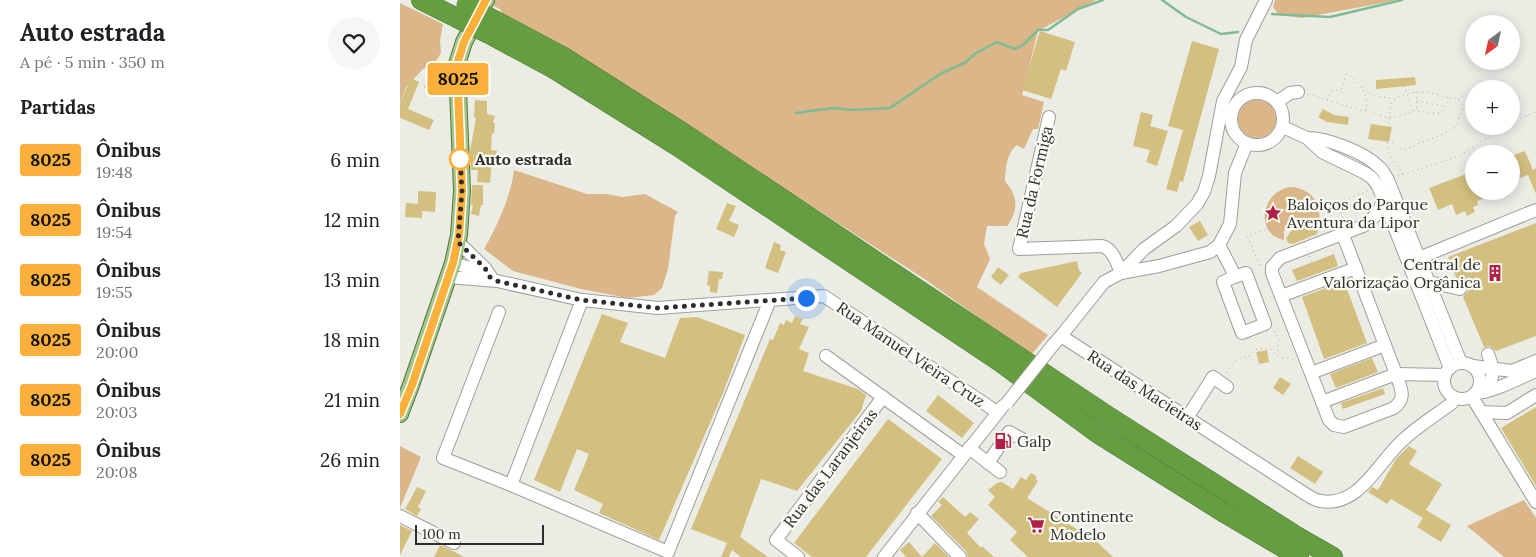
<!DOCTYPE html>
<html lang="pt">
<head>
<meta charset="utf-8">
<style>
  body { margin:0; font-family:Lora,serif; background:#f6f6f6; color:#202124; height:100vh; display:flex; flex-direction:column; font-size:19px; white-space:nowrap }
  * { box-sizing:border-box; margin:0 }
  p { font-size:16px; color:#757577 }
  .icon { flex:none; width:28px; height:28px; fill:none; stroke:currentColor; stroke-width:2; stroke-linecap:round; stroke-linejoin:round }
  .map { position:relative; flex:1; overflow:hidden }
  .side { display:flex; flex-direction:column; background:#fff; width:400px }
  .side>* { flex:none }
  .badge { padding:0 10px; border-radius:4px; font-size:18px; line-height:32px }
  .needle { width:32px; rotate:213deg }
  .buttons { position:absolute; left:1065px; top:15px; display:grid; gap:10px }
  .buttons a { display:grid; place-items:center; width:55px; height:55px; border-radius:50%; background:#fff; box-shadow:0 2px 12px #0003; font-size:25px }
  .scale { position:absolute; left:15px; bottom:12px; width:129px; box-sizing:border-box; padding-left:5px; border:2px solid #2e2f2c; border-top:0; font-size:14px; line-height:18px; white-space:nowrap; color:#2e2f2c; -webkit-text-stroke:4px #f9faf2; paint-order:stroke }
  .you { position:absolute; width:25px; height:25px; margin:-12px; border:4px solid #fff; border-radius:50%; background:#1a73e8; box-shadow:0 0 0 8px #1a73e833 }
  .map>.badge { position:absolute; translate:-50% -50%; box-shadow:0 0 0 2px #fff }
  h2 { padding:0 20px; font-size:19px; line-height:45px }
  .round { display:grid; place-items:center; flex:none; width:52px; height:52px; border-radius:26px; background:#f6f6f6 }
  .summary { display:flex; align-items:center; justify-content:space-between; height:85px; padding:0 20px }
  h1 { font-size:24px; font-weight:700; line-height:38px }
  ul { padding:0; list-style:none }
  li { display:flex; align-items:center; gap:15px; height:60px; padding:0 20px }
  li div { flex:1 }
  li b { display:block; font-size:19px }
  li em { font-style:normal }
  li .badge { min-width:55px; font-weight:700; text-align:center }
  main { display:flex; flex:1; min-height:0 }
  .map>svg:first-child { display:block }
  .green { fill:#dab688 }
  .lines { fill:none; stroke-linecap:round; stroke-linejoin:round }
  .stream { stroke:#7fbc95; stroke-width:2.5 }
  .building { fill:#d3c080 }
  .minor-casing { stroke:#9e9f98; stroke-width:14 }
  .major-casing { stroke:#517739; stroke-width:18 }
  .highway-casing { stroke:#517739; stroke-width:20 }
  .path { stroke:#a6a8a2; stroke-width:1; stroke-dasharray:1 4; stroke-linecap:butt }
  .minor { stroke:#fff; stroke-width:12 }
  .major { stroke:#a2c58c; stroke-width:16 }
  .highway { stroke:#649e40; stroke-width:19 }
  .minor-bridge-casing { stroke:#9e9f98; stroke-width:14; stroke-linecap:butt }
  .highway-bridge-casing { stroke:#517739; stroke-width:20; stroke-linecap:butt }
  .path-bridge { stroke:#a6a8a2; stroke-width:1; stroke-dasharray:1 4; stroke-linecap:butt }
  .minor-bridge { stroke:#fff; stroke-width:12 }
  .highway-bridge { stroke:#649e40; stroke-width:19 }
  .line-casing { stroke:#fff; stroke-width:11 }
  .line { stroke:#fbb03b; stroke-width:8 }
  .walk { stroke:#2e2f2c; stroke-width:5; stroke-dasharray:0 9 }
  .stop-dot { fill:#fff; stroke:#fbb03b; stroke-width:2.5 }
  .labels { text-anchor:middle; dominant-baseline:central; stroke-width:4.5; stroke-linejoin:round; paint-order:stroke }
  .stop-label { font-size:16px; font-weight:bold; fill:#2e2f2c; stroke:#f9faf2; text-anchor:start }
  .street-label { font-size:16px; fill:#2e2f2c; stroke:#f9faf2 }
  .poi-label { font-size:16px; fill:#2e2f2c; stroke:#f9faf2; text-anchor:start }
</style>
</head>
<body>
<main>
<section class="side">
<div class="summary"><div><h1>Auto estrada</h1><p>A pé · 5 min · 350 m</p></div><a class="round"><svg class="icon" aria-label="heart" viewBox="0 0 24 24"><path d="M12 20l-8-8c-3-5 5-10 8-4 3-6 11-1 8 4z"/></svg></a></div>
<h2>Partidas</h2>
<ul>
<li><span class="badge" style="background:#fbb03b;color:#111">8025</span><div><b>Ônibus</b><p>19:48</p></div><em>6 min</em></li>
<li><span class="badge" style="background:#fbb03b;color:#111">8025</span><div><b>Ônibus</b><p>19:54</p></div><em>12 min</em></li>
<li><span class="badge" style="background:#fbb03b;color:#111">8025</span><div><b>Ônibus</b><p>19:55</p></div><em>13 min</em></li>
<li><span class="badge" style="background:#fbb03b;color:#111">8025</span><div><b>Ônibus</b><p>20:00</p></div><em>18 min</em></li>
<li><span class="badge" style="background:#fbb03b;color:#111">8025</span><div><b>Ônibus</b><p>20:03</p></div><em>21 min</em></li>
<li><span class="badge" style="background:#fbb03b;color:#111">8025</span><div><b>Ônibus</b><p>20:08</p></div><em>26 min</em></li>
</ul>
</section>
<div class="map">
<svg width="1136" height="557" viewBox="0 0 1136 557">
  <rect width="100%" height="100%" fill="#ebede5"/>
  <g class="green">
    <path d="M93 0H696L638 31 622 95 644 102 638 129H633L624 149 617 145C606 154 606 168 605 181 618 197 619 209 607 226H587L584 244 590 259 577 287 648 335 631 355 526 280 199 69 102 14 101 10 91 4Z"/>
    <path d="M875 0H998L902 18 879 15 873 7Z"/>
    <path d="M0 3 43 24 40 40 41 53 33 65 23 69 6 87 0 103Z"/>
    <circle cx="857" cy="119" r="19"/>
    <path d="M114 170 187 194H206L223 197 245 194 278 212 275 216 268 269 262 288 254 295 228 298 181 289 113 271 84 249C97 226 111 196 114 170Z"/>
    <path d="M890 187C912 188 924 205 918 226 907 218 894 220 884 231V240C855 235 860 192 890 187Z"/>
    <path d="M0 446 21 457 0 508Z"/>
    <path d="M1124 500 1136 518V557H1104L1067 526Z"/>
  </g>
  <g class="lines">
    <g class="stream">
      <path d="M762 0 786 17 821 34 838 32"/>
      <path d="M872 14 930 17 1002 0"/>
      <path d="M396 113 433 108 452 110 490 108 540 74 566 62 576 53 597 42 615 49 623 45 638 30H648L678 9 703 0"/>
    </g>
  </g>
  <g class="building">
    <path d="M640 31 675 42 666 71 661 69 651 99 622 90Z"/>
    <path d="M792 41 819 49 783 182 780 181 777 192 766 189 783 130 768 126Z"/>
    <path d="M1015 77 1016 85 976 89V80Z"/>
    <path d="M11 78 19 82 8 109 34 120 29 130 0 118V103Z"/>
    <path d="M28 78 48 86 44 96 24 88Z"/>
    <path d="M75 100 87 101V114L95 116 93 123H95L94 134 92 133 91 150 97 151 96 160 92 159 90 183 77 182 78 170H71L70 151 76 118H74Z"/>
    <path d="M923 109 934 115 949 117 948 125 927 122 918 117Z"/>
    <path d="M741 112 753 115 750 126 768 131 757 166 746 162 750 150 733 146Z"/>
    <path d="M971 124 992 127 989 142 968 139Z"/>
    <path d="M1125 151 1133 170 1136 168V194L1128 175 1111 181V156Z"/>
    <path d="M1074 171V191L1101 192 1077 201 1078 205 1073 207 1075 212 1067 216 1065 211 1056 215 1052 204 1038 210 1029 188Z"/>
    <path d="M72 185H83V205H81L79 216 71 214 73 205H71Z"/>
    <path d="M18 191 36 192 35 212 22 211V218L5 217 6 203 18 204Z"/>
    <path d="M327 203 336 206 329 221 339 225 334 237 316 229Z"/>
    <path d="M800 221 808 235 798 241 789 227Z"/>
    <path d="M1136 223V336L1096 351 1090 346 1084 347 1063 297 1068 291V286L1065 283 1057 280 1048 257Z"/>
    <path d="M906 224 916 226 918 230 917 234 893 244 888 243 886 238 891 231Z"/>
    <path d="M374 242 381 245 380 250 386 252 378 273 365 268Z"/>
    <path d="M934 254 938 266 897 281 892 270Z"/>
    <path d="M677 261 679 270 682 273 657 307 618 277 621 273Z"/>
    <path d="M598 267 609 275 601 285 591 277Z"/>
    <path d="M309 271 323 272 322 279H319L317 293 310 292V286L307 285Z"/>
    <path d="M944 281 967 343 924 359 902 297Z"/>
    <path d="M202 314 228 323 220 342 265 358 280 318 297 317 345 335 323 393 259 540 199 513 203 504 174 490 189 454 177 449 160 492 134 480Z"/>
    <path d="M395 316 403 319 400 324 409 327 399 349 409 353 403 371 458 389 466 395 461 411 397 491 361 479 340 537 368 557H341L332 550 329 557H321L327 543 291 529 370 339 373 340 380 323 384 325 386 320 392 323Z"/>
    <path d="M867 350 869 362 859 364 856 352Z"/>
    <path d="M972 358 978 372 936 388 930 374Z"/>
    <path d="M880 377 891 384 883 395 873 388Z"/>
    <path d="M983 388 985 394 943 409 941 403Z"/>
    <path d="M538 395 574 423 562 438 526 411Z"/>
    <path d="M1136 407V486L1101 428Z"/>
    <path d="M488 419 542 459 466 557H412L394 543Z"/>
    <path d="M1009 446 1017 451 1009 464 1042 484 1026 510 1051 525 1041 542 1017 527 1023 518 991 499 987 504 968 492 972 487 978 490 996 459Z"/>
    <path d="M898 456 923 472 915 484 890 468Z"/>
    <path d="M631 473 636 476V480L638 481 627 498 696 541 713 557H628L610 540 617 532 588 505 595 497 588 490 597 483 602 482 613 489 621 477 626 480Z"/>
    <path d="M17 487 26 491 18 507 21 509 17 516 5 509Z"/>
    <path d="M543 497 565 517 570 512 579 519 567 533 581 548 582 546 594 557H568L566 551 531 516 542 505 538 502Z"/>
    <path d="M0 525 12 531 0 555Z"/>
    <path d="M509 542 522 557 535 543 549 557H506L500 550Z"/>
    <path d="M40 545 53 551 64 557H34Z"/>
  </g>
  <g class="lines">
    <g class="minor-casing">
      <g id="minor">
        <circle cx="857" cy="119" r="26"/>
        <path d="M877 102 890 93 898 92"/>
        <path d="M649 117 619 249 702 246C713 249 717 263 721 273"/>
        <path d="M883 127 907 138 922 152 965 173 972 178 978 186 1050 368"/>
        <path d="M907 138C927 138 964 152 979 167 983 170 985 175 988 180L1061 363"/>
        <path d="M983 200C980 212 973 219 963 226L880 258 872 267V273L929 420 934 425 944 427 994 408C1007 397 1001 389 996 374L1045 375"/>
        <path d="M58 242 85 268 91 277"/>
        <path d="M819 245 832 270 834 277 823 282 842 333 865 324 846 273 834 277"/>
        <path d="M1019 258 1136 210"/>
        <path d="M53 263 77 270 88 276"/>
        <path d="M721 273 759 266 810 252 819 245 830 224 835 173 847 143"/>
        <path d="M48 277 97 281 182 300 258 308 424 296 597 412"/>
        <path d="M1029 282 1060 289"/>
        <path d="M881 296 956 268"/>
        <path d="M99 312 43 458 111 485 268 552"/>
        <path d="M661 336 704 282 721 273 744 249 776 226 797 204 804 192 809 176 823 101 841 67 846 40 866 0"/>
        <path d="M653 345 661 336 907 495C911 497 916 501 921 501 959 508 979 461 1003 440 1018 426 1036 415 1052 403L1055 398"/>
        <path d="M426 356 563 455"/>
        <circle cx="1062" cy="381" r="18"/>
        <path d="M1073 366 1112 371 1136 361"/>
        <path d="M911 373 985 345"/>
        <path d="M1084 392C1095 376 1095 372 1088 354"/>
        <path d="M1077 393C1098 390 1117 379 1136 371"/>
        <path d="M1072 397 1136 502"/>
        <path d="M922 402 996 374 943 235"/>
        <path d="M1081 412 1107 413 1136 395"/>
        <path d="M787 418 813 377 827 387"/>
        <path d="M569 448 600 472"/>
        <path d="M588 463 609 432 622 439"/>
        <path d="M111 485 182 300"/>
        <path d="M517 513 560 557"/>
        <path d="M0 516 54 543"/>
        <path d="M268 552 370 300"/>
        <path d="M398 557 376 540 483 397"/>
        <path d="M484 557 603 406"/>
      </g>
    </g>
    <g class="major-casing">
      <path id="major" d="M0 414 11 385 53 263 59 235 62 191 57 64 64 42 86 0"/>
    </g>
    <g class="highway-casing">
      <g id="highway">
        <path d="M21 0 57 18"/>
        <path d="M96 21 162 56 285 134 708 416 898 537 933 557"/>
        <path d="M89 34 154 69 277 146 600 362 697 433 826 514 899 557"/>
      </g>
    </g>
    <g class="path">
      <path d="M1004 86 1013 111"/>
      <path d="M962 87 975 96 995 99"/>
      <path d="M1016 92 1017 110"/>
      <path d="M908 94 963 111 966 110C969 96 960 82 948 74H946L943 87 941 89 932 91 927 100"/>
      <path d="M1058 99 1063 96 1074 98"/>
      <path d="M1017 101 1044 106"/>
      <path d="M966 110 985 117H997L1016 110 1027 113H1041L1050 98 1058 99 1063 105 1056 127 1052 130 1004 150 997 147 988 138"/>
      <path d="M1111 122 1136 112"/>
      <path d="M1003 174C999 167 992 161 989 154 986 149 989 107 992 102 1008 87 1030 92 1050 98"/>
      <path d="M998 176 1059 156 1105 126"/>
      <path d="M937 203 945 222"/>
      <path d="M895 220 897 227"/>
      <path d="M860 265 847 236 868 229 968 191"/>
      <path d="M874 331 879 340 877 355"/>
      <path d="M826 373C833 362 837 358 850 356L854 350 863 348 871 349 877 356 895 360"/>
      <path d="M1040 387 1044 397"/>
    </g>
    <use href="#minor" class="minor"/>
    <use href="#major" class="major"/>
    <use href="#highway" class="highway"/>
    <g class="minor-bridge-casing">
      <path id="minor-bridge" d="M607 403 653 345"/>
    </g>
    <g class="highway-bridge-casing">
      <g id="highway-bridge">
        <path d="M66 5 96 21"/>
        <path d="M57 18 89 34"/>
      </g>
    </g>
    <path class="path-bridge" d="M904 242 912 262"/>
    <use href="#minor-bridge" class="minor-bridge"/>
    <use href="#highway-bridge" class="highway-bridge"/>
  </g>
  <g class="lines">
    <g class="line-casing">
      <path id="line" d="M0 414 12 385 53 263 59 235 62 191 57 64 64 42 86 0"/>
    </g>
    <use href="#line" class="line"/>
    <path class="walk" d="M60 159V157L62 191 58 242 85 268 90 277 97 281 182 300 258 308 406 298"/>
  </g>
  <defs>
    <g id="sight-bare" transform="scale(1.35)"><path d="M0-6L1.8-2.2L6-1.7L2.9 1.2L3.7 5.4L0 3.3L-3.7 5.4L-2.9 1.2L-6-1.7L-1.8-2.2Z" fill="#b11f48" stroke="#f9faf2" stroke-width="2.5" paint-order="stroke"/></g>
    <g id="building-bare" transform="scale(1.35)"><path d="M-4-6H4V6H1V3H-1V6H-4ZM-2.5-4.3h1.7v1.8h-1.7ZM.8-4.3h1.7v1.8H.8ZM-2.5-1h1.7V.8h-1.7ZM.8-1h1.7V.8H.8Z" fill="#b11f48" stroke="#f9faf2" stroke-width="2.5" paint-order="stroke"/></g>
    <g id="fuel-bare" transform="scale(1.35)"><path d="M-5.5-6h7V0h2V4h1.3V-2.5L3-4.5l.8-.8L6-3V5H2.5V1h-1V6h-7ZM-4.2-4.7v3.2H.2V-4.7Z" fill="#b11f48" stroke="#f9faf2" stroke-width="2.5" paint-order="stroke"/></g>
    <g id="supermarket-bare" transform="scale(1.35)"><path d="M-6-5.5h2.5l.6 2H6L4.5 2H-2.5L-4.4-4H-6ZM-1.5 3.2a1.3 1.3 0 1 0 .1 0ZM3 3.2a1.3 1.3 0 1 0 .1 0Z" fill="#b11f48" stroke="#f9faf2" stroke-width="2.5" paint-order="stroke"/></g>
  </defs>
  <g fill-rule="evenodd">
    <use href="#sight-bare" x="873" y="213"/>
    <use href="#building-bare" x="1095" y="273"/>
    <use href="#fuel-bare" x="603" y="441"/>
    <use href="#supermarket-bare" x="636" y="525"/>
  </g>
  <circle class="stop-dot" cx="60" cy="159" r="10"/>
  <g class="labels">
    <g class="stop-label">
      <text x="75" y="159">Auto estrada</text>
    </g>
    <g class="street-label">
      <text transform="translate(634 182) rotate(-77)">Rua da Formiga</text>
      <text transform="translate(511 354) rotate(34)">Rua Manuel Vieira Cruz</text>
      <text transform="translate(745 390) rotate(33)">Rua das Macieiras</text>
      <text transform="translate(430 468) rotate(-53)">Rua das Laranjeiras</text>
    </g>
    <g class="poi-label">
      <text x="887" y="204">Baloiços do Parque<tspan x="887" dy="18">Aventura da Lipor</tspan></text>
      <text x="1081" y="264" text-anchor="end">Central de<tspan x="1081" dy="18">Valorização Orgânica</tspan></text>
      <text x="617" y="441">Galp</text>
      <text x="650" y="516">Continente<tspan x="650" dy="18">Modelo</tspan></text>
    </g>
  </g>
</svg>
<div class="buttons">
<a><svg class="needle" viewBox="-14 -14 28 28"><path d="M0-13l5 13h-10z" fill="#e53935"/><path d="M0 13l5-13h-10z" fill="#757577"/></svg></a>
<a>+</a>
<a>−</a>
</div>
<div class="scale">100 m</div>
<div class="you" style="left:406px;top:298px"></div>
<b class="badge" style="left:58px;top:79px;background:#fbb03b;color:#111">8025</b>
</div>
</main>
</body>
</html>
